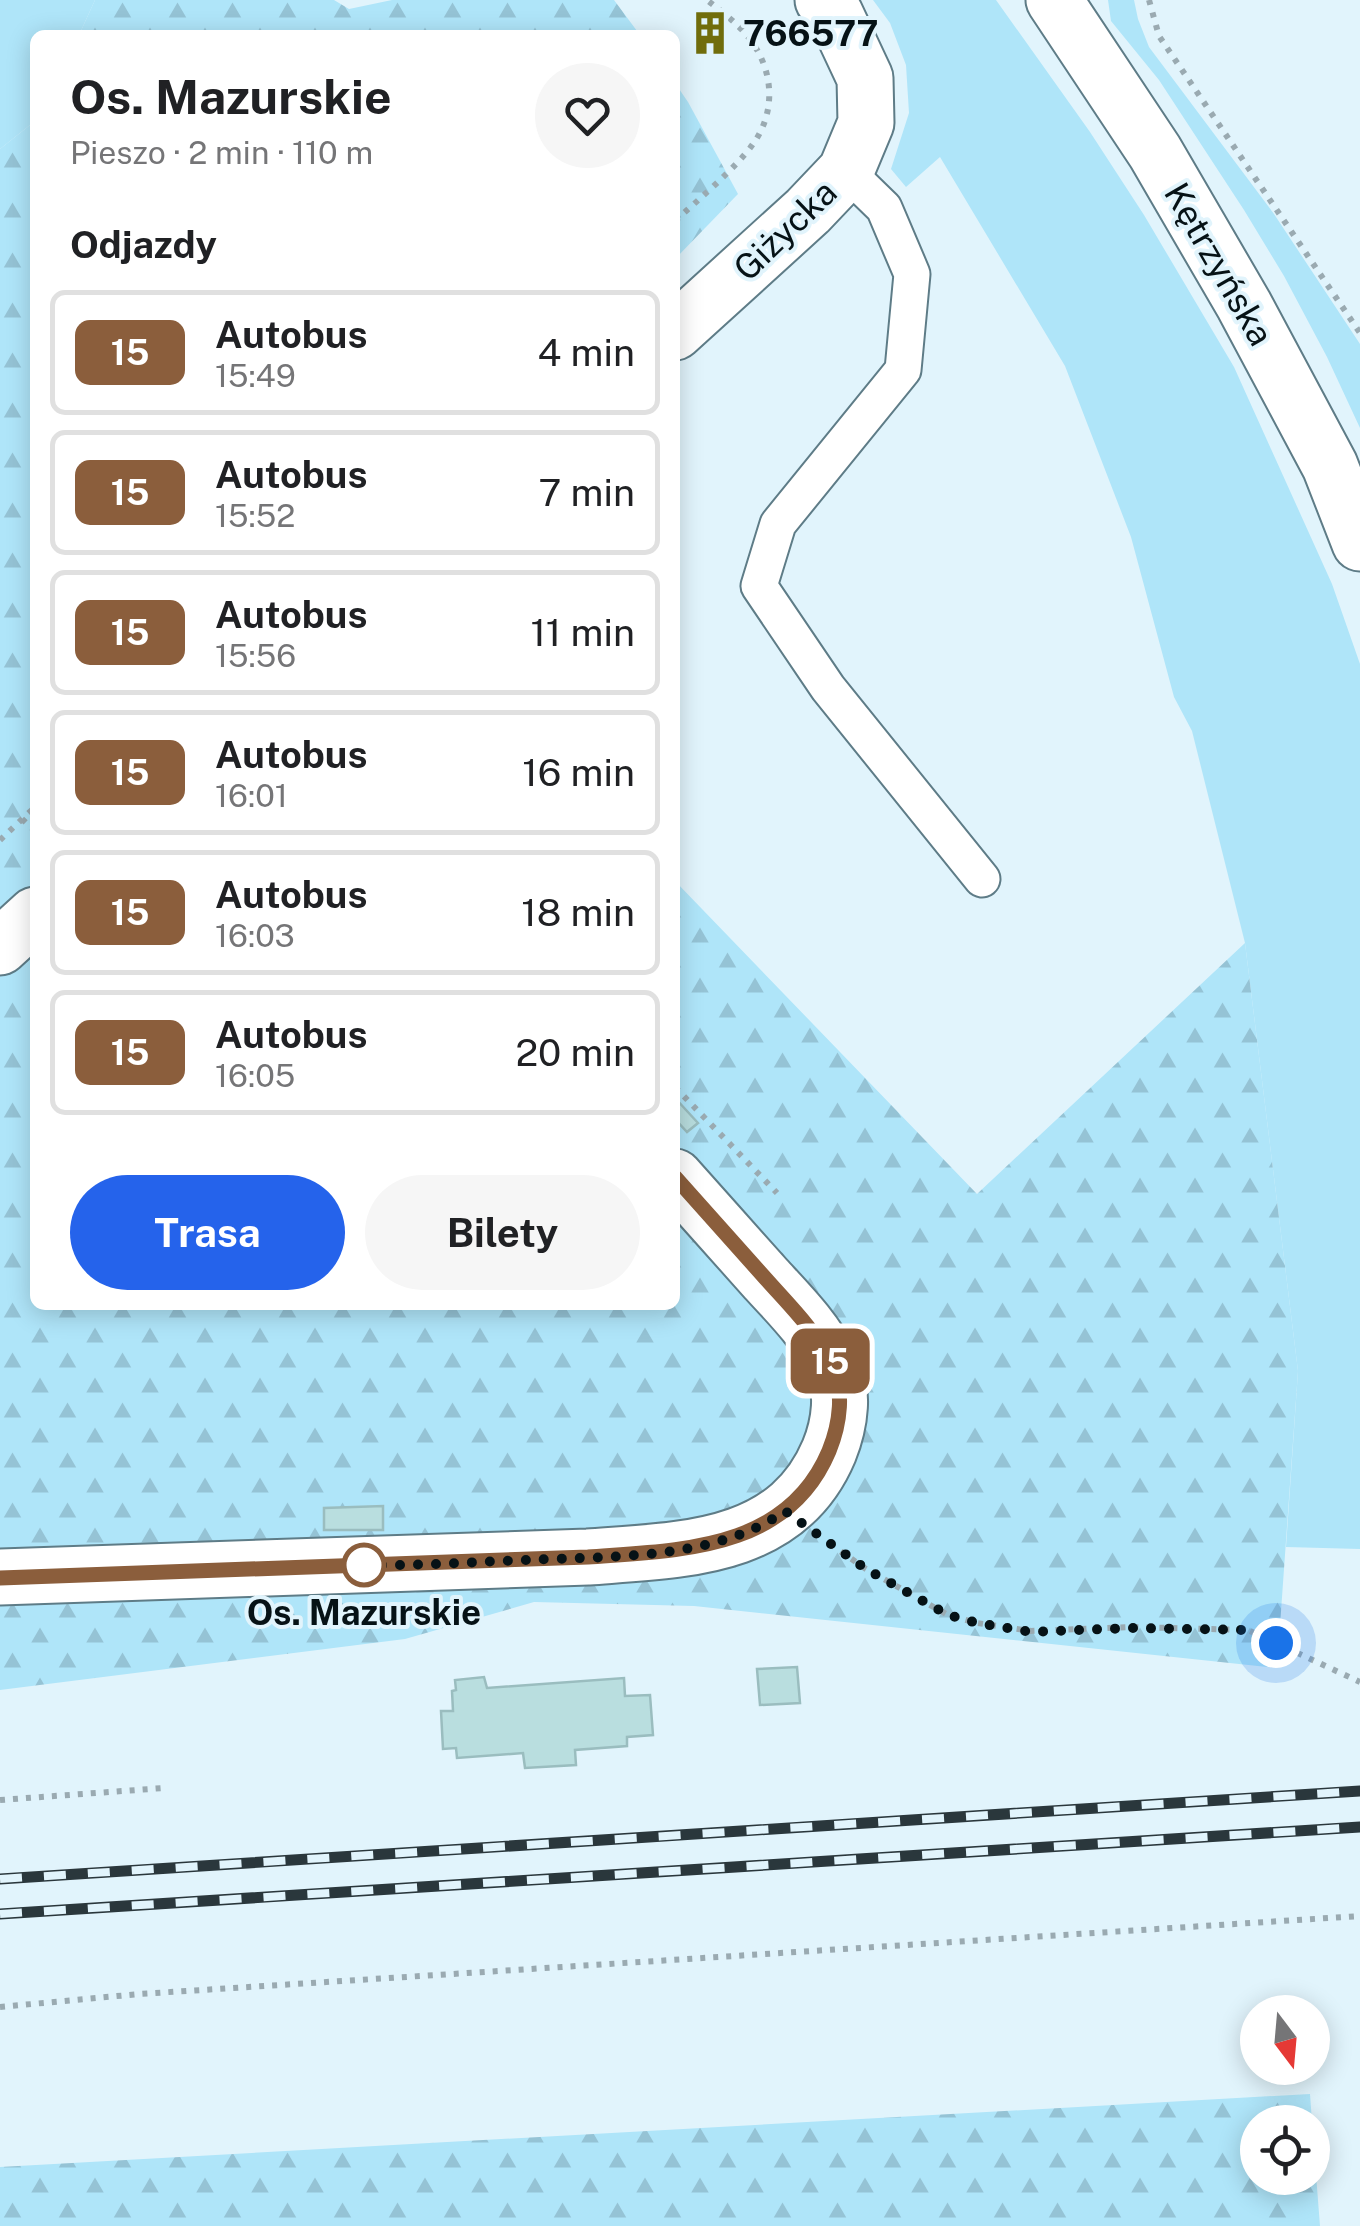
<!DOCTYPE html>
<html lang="pl">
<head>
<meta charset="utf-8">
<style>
  body { margin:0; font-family:"Public Sans",sans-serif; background:#f6f6f6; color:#202124; height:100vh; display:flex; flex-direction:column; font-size:38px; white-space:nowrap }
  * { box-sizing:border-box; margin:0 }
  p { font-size:32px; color:#757577 }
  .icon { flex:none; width:55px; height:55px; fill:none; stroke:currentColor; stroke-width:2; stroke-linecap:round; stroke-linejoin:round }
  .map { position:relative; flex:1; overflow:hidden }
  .drawer { position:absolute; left:30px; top:30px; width:650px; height:1280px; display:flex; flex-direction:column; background:#fff; border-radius:15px; box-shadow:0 5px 25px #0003 }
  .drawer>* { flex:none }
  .badge { padding:0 20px; border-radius:15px; font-size:35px; line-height:65px }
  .needle { width:65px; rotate:164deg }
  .fabs { position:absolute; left:1240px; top:1995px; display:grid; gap:20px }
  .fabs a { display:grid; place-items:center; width:90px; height:90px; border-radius:50%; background:#fff; box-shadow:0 5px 25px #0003; font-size:50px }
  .you { position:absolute; width:50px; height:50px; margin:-25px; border:8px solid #fff; border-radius:50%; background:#1a73e8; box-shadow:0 0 0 15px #1a73e833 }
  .map>.badge { position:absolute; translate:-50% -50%; box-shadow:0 0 0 5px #fff }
  h2 { padding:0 40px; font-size:38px; line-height:90px }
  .round { display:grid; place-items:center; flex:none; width:105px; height:105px; border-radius:52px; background:#f6f6f6 }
  .headline { display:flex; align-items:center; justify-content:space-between; height:170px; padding:0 40px }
  h1 { font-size:48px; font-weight:700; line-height:75px }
  .primary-button { display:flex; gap:20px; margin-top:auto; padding:20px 40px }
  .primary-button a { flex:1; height:115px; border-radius:60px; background:#2563eb; color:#fff; font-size:40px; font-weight:700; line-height:115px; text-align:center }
  .primary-button a+a { background:#f6f6f6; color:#202124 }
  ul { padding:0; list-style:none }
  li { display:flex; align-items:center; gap:30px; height:125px; margin:0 20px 15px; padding:0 20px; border:5px solid #e0e0e0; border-radius:15px }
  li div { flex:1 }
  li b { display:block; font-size:38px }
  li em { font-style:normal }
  li .badge { min-width:110px; font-weight:700; text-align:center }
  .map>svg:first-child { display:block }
  .green { fill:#afe5f9 }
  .forest { fill:url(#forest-firs) }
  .building { fill:#b9dedf; stroke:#9abdbf; stroke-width:2.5 }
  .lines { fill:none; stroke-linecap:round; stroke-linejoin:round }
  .lane-casing { stroke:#5e7c87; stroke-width:39 }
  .street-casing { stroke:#5e7c87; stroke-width:59 }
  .secondary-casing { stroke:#5e7c87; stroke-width:59 }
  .path { stroke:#9aaab1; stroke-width:6; stroke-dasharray:5 8; stroke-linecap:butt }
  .lane { stroke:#fff; stroke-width:35 }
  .street { stroke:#fff; stroke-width:55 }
  .secondary { stroke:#fff; stroke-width:55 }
  .rail-casing { stroke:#2a373c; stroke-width:11 }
  .rail { stroke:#e1f4fc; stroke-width:8; stroke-dasharray:22; stroke-linecap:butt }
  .line-casing { stroke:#fff; stroke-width:22 }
  .line { stroke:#8b5e3c; stroke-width:15 }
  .walk { stroke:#061216; stroke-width:10; stroke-dasharray:0 18 }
  .stop-dot { fill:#fff; stroke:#8b5e3c; stroke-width:5 }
  .labels { text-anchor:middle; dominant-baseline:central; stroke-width:8; stroke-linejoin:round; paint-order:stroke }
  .poi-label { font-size:35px; font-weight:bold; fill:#061216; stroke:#e1f4fc; text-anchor:start }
  .street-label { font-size:35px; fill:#061216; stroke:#e1f4fc }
  .stop-label { font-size:35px; font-weight:bold; fill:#061216; stroke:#e1f4fc }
</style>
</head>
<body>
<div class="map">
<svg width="1360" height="2226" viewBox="0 0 1360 2226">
  <defs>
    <pattern id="forest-firs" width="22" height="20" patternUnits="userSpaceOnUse" patternTransform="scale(2.5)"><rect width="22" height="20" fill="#afe5f9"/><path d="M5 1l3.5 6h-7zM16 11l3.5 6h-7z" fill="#95c3d5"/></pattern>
  </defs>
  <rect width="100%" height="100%" fill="#e1f4fc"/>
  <g class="green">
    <path d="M0 0H95L79 35H35V121L0 149Z"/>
    <path d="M873 0H996L1090 132 1144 215 1234 367 1332 584 1360 664V1549L1286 1547 1298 1371 1245 943 1192 731 1174 697 1131 537 1065 366 940 157 906 187 891 169 909 113 906 65 890 23Z"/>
    <path d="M1108 0H1134L1138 19 1149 47 1274 214 1360 344V428L1327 357 1284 276 1244 210 1159 80 1111 21Z"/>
  </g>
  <g class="forest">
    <path d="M95 0H334L349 9 392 0H614L640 35H79Z"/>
    <path d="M675 83 688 102 738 194 675 259Z"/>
    <path d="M35 121V1305H675V881L977 1194 1245 943 1298 1371 1277 1668 694 1606 534 1602 405 1639 0 1690V149Z"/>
    <path d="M1310 2094 1312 2122H1258V2178H1312V2123L1320 2226H0V2167Z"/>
  </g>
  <g class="building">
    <path d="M708 21 721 38 712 45 699 29Z"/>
    <path d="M675 1098 698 1123 687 1132 675 1119Z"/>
    <path d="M383 1506V1530H324V1508Z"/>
    <path d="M797 1667 800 1703 760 1705 757 1669Z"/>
    <path d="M484 1677 487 1688 624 1678 625 1696 650 1695 653 1735 627 1737V1746L575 1750 576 1765 525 1768 523 1753 457 1758 456 1748 443 1749 441 1711H453L452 1691 456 1690 455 1680Z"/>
  </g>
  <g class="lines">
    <g class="lane-casing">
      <path id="lane" d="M846 171 884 208 912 274 903 370 778 524 759 586 828 688 982 879"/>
    </g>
    <g class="street-casing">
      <g id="street">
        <path d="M675 332 808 211 846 171 866 123 865 78 835 14 823 0"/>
        <path d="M0 947 35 915"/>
        <path d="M0 1577 588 1557C681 1550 787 1551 829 1451 840 1424 845 1390 831 1363 816 1331 790 1305 766 1279 736 1245 705 1211 675 1177"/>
      </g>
    </g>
    <g class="secondary-casing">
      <path id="secondary" d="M1054 0 1155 152 1244 305 1330 466 1360 543"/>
    </g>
    <g class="path">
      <path d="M1149 0 1159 36 1360 333"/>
      <path d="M675 221C698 200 736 168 753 144 781 105 771 56 737 25 728 16 717 8 707 0"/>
      <path d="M22 819 35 831"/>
      <path d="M0 840 35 807"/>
      <path d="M675 1087 777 1193"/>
      <path d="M830 1544 866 1569 921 1600 948 1615 977 1623 1031 1631 1131 1627 1248 1630 1360 1682"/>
      <path d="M0 1800 164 1788"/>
      <path d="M0 2007 139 1994 1360 1916"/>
    </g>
    <use href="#lane" class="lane"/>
    <use href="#street" class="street"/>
    <use href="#secondary" class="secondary"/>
    <g class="rail-casing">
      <g id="rail">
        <path d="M0 1879 1360 1791"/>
        <path d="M0 1914 1360 1827"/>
      </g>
    </g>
    <use href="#rail" class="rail"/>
  </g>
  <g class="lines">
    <g class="line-casing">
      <path id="line" d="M0 1578 588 1557C680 1550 787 1551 829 1451 840 1424 845 1390 831 1363 816 1331 789 1305 766 1279 736 1245 705 1211 675 1177"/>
    </g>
    <use href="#line" class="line"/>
    <path class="walk" d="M364 1565C418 1566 471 1562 525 1560 609 1556 714 1561 785 1511L866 1569 948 1615 977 1623 1031 1632 1131 1628 1248 1630 1276 1643"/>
  </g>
  <defs>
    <g id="building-bare" transform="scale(3.45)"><path d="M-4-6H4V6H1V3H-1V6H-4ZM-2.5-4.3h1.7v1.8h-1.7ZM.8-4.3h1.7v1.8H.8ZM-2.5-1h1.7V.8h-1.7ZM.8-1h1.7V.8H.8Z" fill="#706d0c" stroke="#e1f4fc" stroke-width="2.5" paint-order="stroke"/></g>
  </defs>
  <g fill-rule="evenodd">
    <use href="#building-bare" x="710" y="33"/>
  </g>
  <circle class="stop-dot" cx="364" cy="1565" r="20"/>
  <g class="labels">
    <g class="poi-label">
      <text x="743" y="33">766577</text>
    </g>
    <g class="street-label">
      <text transform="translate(785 230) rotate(-44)">Giżycka</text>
      <text transform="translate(1219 264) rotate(60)">Kętrzyńska</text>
    </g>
    <g class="stop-label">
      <text x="364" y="1612">Os. Mazurskie</text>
    </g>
  </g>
</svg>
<div class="fabs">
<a><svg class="needle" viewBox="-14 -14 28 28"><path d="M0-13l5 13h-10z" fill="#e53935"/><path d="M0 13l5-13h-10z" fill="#757577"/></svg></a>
<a><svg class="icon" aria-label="locate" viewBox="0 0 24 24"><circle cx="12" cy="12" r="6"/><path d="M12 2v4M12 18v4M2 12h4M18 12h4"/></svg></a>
</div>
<div class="you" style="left:1276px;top:1643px"></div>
<b class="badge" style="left:830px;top:1361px;background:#8b5e3c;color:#fff">15</b>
<section class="drawer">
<div class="headline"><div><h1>Os. Mazurskie</h1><p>Pieszo · 2 min · 110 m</p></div><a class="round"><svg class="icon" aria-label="heart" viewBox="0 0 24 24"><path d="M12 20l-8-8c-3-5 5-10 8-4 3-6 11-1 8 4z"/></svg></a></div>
<h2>Odjazdy</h2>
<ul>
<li><span class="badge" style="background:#8b5e3c;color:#fff">15</span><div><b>Autobus</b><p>15:49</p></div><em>4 min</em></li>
<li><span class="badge" style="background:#8b5e3c;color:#fff">15</span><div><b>Autobus</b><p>15:52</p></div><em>7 min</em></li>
<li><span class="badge" style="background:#8b5e3c;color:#fff">15</span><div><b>Autobus</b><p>15:56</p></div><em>11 min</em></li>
<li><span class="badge" style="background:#8b5e3c;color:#fff">15</span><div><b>Autobus</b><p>16:01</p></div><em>16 min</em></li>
<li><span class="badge" style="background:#8b5e3c;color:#fff">15</span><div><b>Autobus</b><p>16:03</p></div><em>18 min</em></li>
<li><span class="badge" style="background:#8b5e3c;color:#fff">15</span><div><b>Autobus</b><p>16:05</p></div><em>20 min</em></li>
</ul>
<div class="primary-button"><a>Trasa</a><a>Bilety</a></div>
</section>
</div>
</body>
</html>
